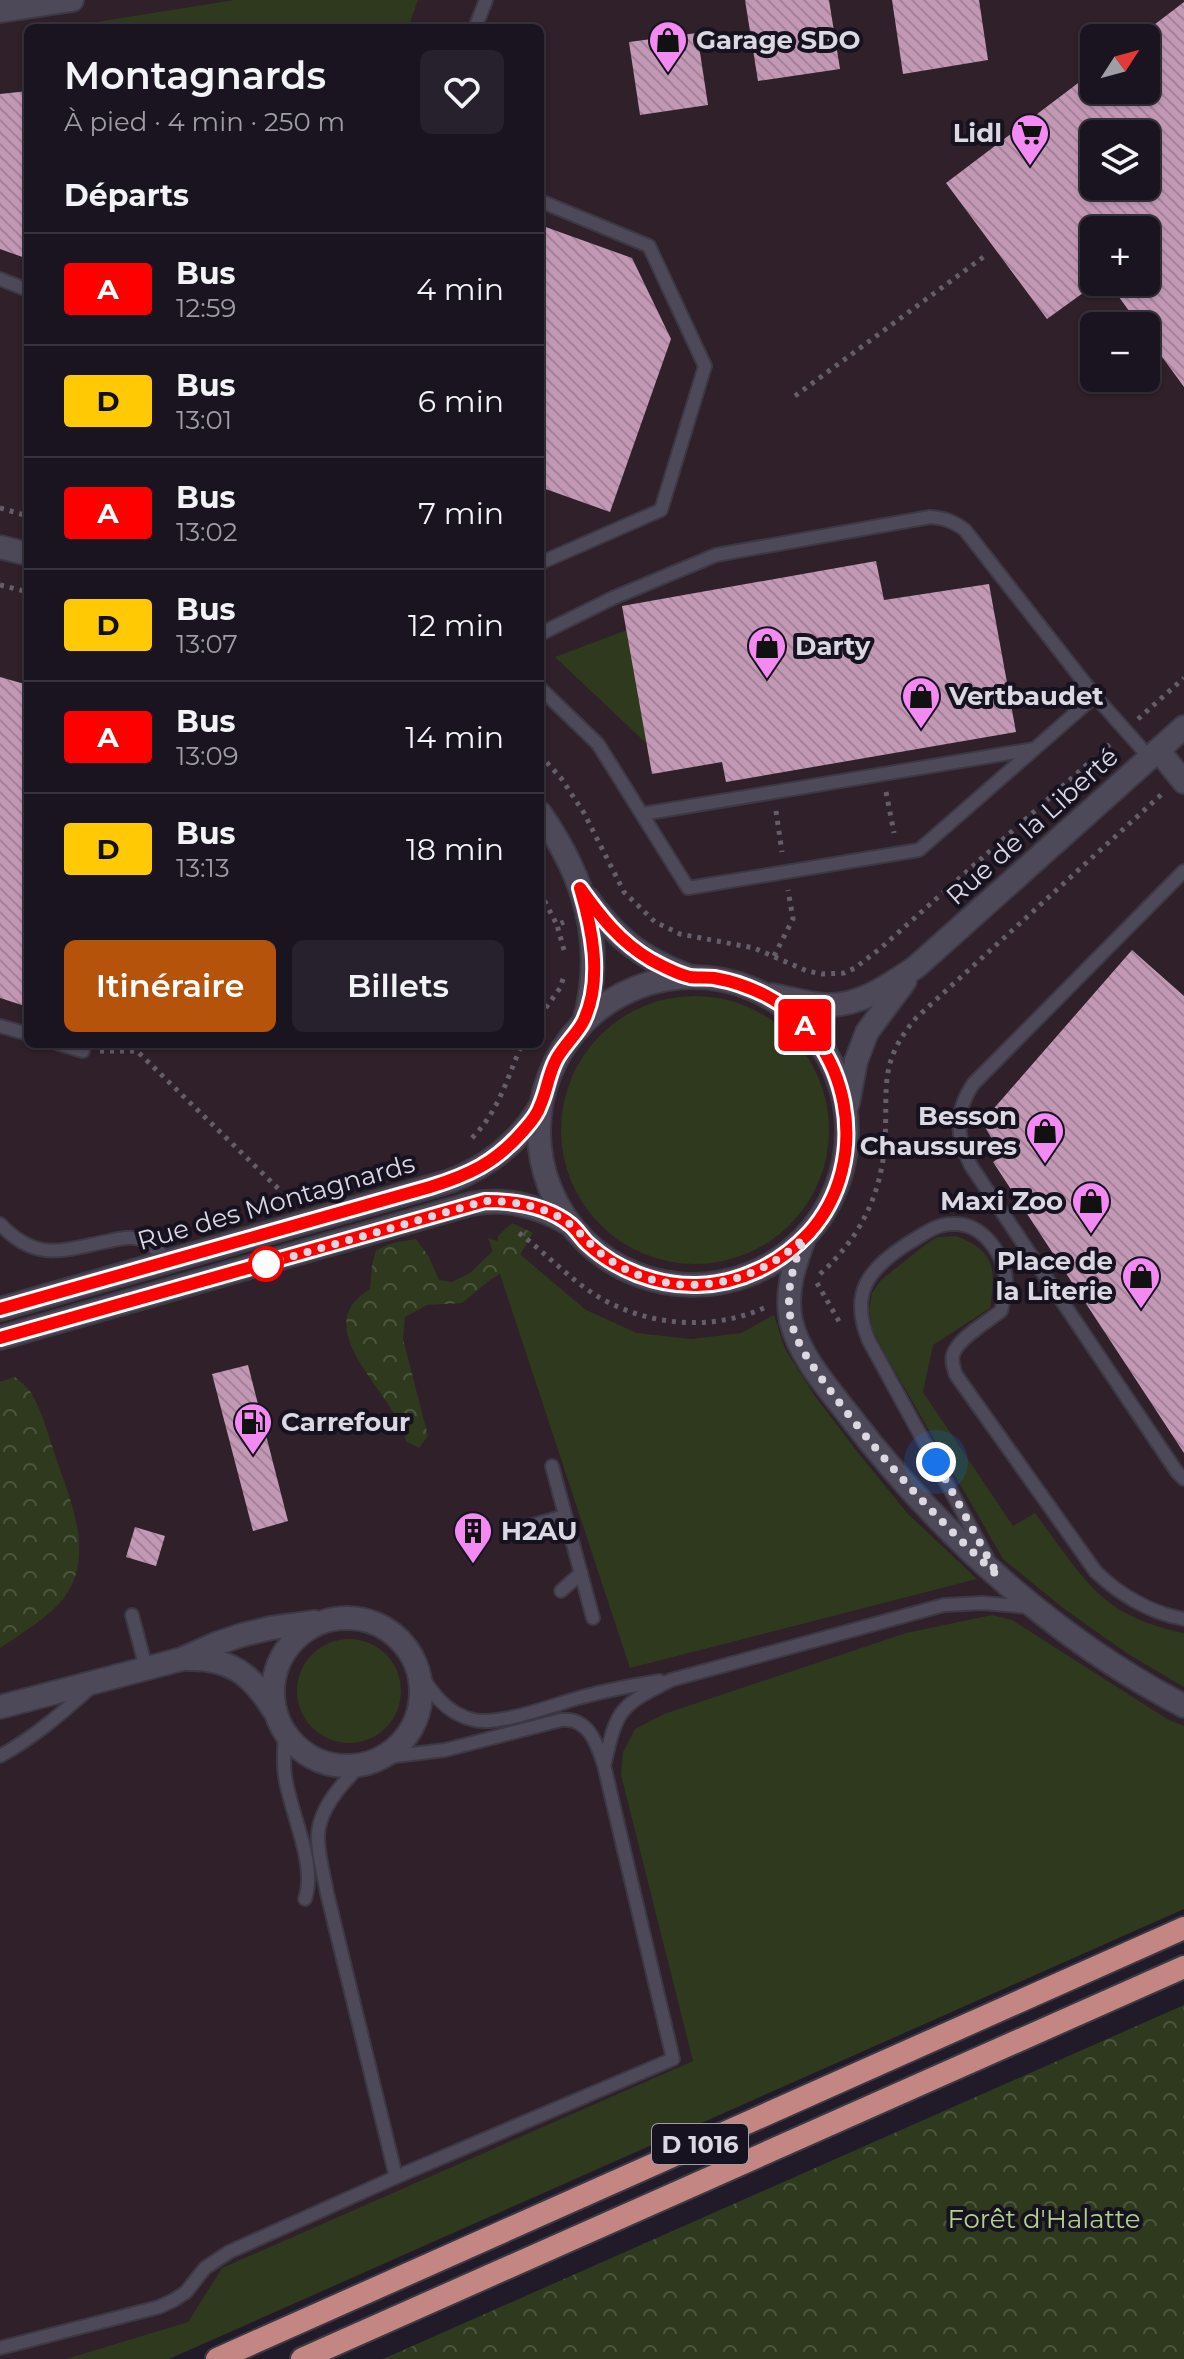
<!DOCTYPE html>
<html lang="fr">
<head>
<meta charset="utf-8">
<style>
  body { margin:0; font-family:Montserrat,sans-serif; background:#26212c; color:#f1f3f6; height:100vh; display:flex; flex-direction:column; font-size:30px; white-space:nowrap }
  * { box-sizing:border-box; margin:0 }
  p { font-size:26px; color:#9f9ea4 }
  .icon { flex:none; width:44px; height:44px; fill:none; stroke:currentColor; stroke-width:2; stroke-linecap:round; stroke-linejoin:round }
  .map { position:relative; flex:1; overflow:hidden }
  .sheet { position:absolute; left:24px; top:24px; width:520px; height:1024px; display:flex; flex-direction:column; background:#19141f; border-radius:12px; box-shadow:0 2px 6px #0004,0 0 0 2px #37333d }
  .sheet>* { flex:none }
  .badge { padding:0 16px; border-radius:6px; font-size:28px; line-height:52px }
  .needle { width:52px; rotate:54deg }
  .fabs { position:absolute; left:1080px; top:24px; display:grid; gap:16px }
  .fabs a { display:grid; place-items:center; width:80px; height:80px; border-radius:12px; background:#19141f; box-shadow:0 2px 6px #0004,0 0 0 2px #37333d; font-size:40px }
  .you { position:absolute; width:40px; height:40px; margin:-20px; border:6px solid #fff; border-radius:50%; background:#1a73e8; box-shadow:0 0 0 12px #1a73e833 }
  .map>.badge { position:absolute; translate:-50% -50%; box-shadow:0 0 0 4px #fff }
  h2 { padding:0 40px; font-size:30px; line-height:72px }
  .round { display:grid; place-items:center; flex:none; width:84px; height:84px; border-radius:12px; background:#26212c }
  .headline { display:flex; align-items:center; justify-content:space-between; height:136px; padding:0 40px }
  h1 { font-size:38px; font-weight:600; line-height:60px }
  .primary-button { display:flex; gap:16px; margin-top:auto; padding:16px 40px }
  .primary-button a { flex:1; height:92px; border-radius:12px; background:#b45309; color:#fff; font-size:32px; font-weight:600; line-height:92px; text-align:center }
  .primary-button a+a { background:#26212c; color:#f1f3f6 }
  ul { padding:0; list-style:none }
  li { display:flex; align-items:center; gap:24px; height:112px; padding:0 40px; border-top:2px solid #37333d }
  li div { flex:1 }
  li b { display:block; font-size:30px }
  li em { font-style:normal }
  li .badge { min-width:88px; font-weight:700; text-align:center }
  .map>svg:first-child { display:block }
  .commercial { fill:#2f202a; fill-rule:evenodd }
  .grass { fill:#2e391e }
  .forest { fill:url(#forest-crowns) }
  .building { fill:url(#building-back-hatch); fill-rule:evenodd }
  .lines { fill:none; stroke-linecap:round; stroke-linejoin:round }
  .service-casing { stroke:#3c3844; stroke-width:16 }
  .minor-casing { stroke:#3c3844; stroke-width:26 }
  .trunk-casing { stroke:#3c3844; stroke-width:26 }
  .path { stroke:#645e6b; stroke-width:5; stroke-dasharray:4 6; stroke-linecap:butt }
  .service { stroke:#4e4959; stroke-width:12 }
  .minor { stroke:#4e4959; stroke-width:22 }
  .trunk { stroke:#c48682; stroke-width:22 }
  .line-casing { stroke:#fff; stroke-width:18 }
  .line { stroke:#fe0000; stroke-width:12 }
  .walk { stroke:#dcd8e2; stroke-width:8; stroke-dasharray:0 14.4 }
  .stop-dot { fill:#fff; stroke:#fe0000; stroke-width:4 }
  .labels { text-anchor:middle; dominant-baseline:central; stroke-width:8; stroke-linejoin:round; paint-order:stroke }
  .shield { fill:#171220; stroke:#a19da8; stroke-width:2 }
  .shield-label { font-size:24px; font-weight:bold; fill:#dcd8e2 }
  .poi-label { font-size:26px; font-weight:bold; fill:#dcd8e2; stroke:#171220; text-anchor:start }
  .street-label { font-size:26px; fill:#dcd8e2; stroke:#171220 }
  .park-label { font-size:26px; fill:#b3d18d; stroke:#171220 }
</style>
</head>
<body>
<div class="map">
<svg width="1184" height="2359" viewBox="0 0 1184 2359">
  <defs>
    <pattern id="forest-crowns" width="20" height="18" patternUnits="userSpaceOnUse" patternTransform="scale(2)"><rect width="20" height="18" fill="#2e391e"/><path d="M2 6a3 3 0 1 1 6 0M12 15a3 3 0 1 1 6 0" fill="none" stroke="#4c553e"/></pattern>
    <pattern id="building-back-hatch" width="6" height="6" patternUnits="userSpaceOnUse" patternTransform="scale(2)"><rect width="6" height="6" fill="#c398b5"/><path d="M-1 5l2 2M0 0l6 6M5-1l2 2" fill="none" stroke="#a38299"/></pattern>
  </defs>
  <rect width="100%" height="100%" fill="#211b29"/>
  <path class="commercial" d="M0 0H1184V1884L124 2359H0ZM28 28H540V1044H28ZM1094 38H1146V90H1094ZM1094 134H1146V186H1094ZM1094 230H1146V282H1094ZM1094 326H1146V378H1094Z"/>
  <g class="grass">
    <path d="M234 0H418L408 28H250L249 26 59 28Z"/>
    <path d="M627 630 647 744 555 657Z"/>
    <circle cx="695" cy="1130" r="134"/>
    <path d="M956 1236C996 1251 996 1270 990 1308L933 1345 923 1392 1013 1526 1035 1513C1058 1543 1080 1580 1110 1603 1131 1619 1159 1628 1184 1633V1687L1128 1654 1063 1608 1003 1559 884 1352 873 1330 869 1310 872 1293 881 1280 925 1245 937 1237Z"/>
    <path d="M488 1238 509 1245 586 1310 637 1333 691 1339 741 1333 774 1315 785 1349 815 1396 859 1454 908 1514 977 1579 630 1668Z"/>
    <path d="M992 1615 1012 1620 1167 1719 1184 1726V1909L169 2359H66L188 2322 222 2268 693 2061 621 1775 623 1752 635 1729 664 1714 906 1633Z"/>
    <circle cx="349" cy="1691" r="52"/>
  </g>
  <g class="forest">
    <path d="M512 1223 533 1233 514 1265 490 1280 462 1303 427 1305 405 1317 403 1339 428 1436 419 1448 406 1441C398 1395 303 1329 370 1289L372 1265 376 1250 393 1243 416 1239 429 1257 439 1280 452 1282 470 1273 497 1247 498 1236Z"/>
    <path d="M15 1377C19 1381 25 1385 29 1390 40 1404 50 1440 56 1458 71 1502 96 1557 63 1599 50 1616 18 1636 0 1648V1382Z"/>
    <path d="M1184 2005V2359H383Z"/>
  </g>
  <g class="building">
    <path d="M745 0H829L840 69 758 81Z"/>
    <path d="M892 0H979L988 60 903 74Z"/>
    <path d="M1184 2V387L1146 335V326H1140L1108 282H1146V230H1094V285L1047 319 946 183 1094 71V90H1146V31ZM1094 134H1146V186H1094Z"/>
    <path d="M697 33 708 105 640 115 629 42Z"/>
    <path d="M28 91V259L0 249V94Z"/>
    <path d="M540 225 632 258 671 339 610 512 540 487Z"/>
    <path d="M876 561 884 600 989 584 1016 732 726 782 722 762 652 774 622 606Z"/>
    <path d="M0 677 28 685V1007L0 998Z"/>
    <path d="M1132 950 1184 996V1453L993 1162 1002 1156 982 1122Z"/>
    <path d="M248 1365 288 1521 253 1531 212 1374Z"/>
    <path d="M135 1527 165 1536 156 1566 126 1557Z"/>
  </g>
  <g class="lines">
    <g class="service-casing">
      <g id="service">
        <path d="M475 28 486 0"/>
        <path d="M540 201 649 246 705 366 661 510 540 563"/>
        <path d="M0 279 28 290"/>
        <path d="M540 634 613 598 716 555 930 517C944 518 953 521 965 530L1095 696 1150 758"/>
        <path d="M540 688 598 744 688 888 919 850 1095 696"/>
        <path d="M642 814 1034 749"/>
        <path d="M1184 871 973 1084C954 1113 956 1136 971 1166L1177 1472 1184 1479"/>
        <path d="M0 1026 28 1034"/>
        <path d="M59 1044 83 1051"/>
        <path d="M0 1224C37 1263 62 1250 109 1241 118 1239 130 1236 139 1239 150 1242 161 1255 170 1261"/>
        <path d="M552 1466 593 1618"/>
        <path d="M512 1531 565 1516"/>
        <path d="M987 1557 869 1341C849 1294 868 1269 907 1244 921 1236 935 1224 952 1224 982 1222 1004 1253 1006 1281 1006 1291 1003 1301 1001 1311 988 1321 956 1340 953 1355 951 1361 954 1369 956 1375L1096 1572C1120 1595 1151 1613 1184 1619"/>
        <path d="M561 1591 581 1573"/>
        <path d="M132 1615 146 1668"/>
        <path d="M417 1668C431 1692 446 1714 474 1720 500 1726 555 1704 582 1697 608 1690 634 1685 660 1681"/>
        <path d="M285 1732C284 1746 283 1761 285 1776 290 1813 317 1863 305 1899"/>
        <path d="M0 1756C33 1738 62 1713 90 1688"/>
        <path d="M605 1762C617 1707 622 1705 671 1680L944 1605 983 1603 1029 1607"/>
        <path d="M362 1764C343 1782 318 1809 318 1837 318 1856 324 1875 327 1893L396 2177"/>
        <path d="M0 2348 159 2307 174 2300 186 2292 205 2268 229 2252 396 2177 673 2059 604 1765C597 1743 588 1717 561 1720L445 1750 379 1758"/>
      </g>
    </g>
    <g class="minor-casing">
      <g id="minor">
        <path d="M0 11 72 0"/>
        <path d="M0 547 28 554"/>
        <path d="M1158 750 1184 782"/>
        <path d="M540 813C585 877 606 945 584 1022"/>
        <path d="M587 898C616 938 641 958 688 976"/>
        <circle cx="693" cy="1131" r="154"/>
        <path d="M772 995C791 998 810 1005 829 1005 862 1005 889 985 916 967L1184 727"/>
        <path d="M848 1103 856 1061 867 1032 905 981"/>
        <path d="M804 1239C794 1266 785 1292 791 1321 799 1355 827 1387 848 1414 938 1532 1052 1637 1184 1706"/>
        <path d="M0 1309 450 1181C489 1166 519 1142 540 1107"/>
        <path d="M0 1338 471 1204C506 1197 537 1206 568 1223"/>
        <circle cx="347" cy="1692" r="74"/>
        <path d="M188 1659C230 1658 251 1674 273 1709"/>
        <path d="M0 1707 182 1659 218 1643 242 1635 271 1628 315 1622"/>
      </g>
    </g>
    <g class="trunk-casing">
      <g id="trunk">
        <path d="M217 2359 1184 1928"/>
        <path d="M302 2359 1184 1967"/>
      </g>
    </g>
    <g class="path">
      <path d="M795 396 986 255"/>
      <path d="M0 508 28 516"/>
      <path d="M0 585 28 592"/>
      <path d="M1138 719 1184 678"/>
      <path d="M540 755 561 778 584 813 624 892 655 922 680 934 754 948 807 971 822 974 844 973 855 968 882 947 1110 744"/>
      <path d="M886 792 894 833"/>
      <path d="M776 811 782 852"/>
      <path d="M540 892 557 925"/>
      <path d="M564 950 557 925 564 922"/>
      <path d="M774 956 793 919 788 890"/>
      <path d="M540 1016 560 988 564 976"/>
      <path d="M100 1051H137L290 1200"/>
      <path d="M472 1138C499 1111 507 1078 522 1044"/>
      <path d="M519 1233C547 1254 571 1281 602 1299 651 1326 712 1331 764 1308"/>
      <path d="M820 1274C860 1238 882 1194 885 1140 888 1087 878 1063 916 1018L1163 793"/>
      <path d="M817 1283 840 1323"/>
    </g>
    <use href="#service" class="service"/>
    <use href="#minor" class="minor"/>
    <use href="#trunk" class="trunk"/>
  </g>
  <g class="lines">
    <g class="line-casing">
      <path id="line" d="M0 1309 430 1187C469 1175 495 1163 523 1131 529 1124 537 1116 540 1106 547 1091 548 1075 556 1060 563 1046 579 1032 584 1020 603 979 592 928 580 888 600 916 620 942 651 960 662 966 677 974 690 977 697 978 706 977 714 978 732 981 749 987 765 995 851 1039 874 1161 809 1233 780 1264 740 1284 697 1285 657 1286 616 1270 587 1243 581 1237 577 1230 571 1225 548 1206 513 1201 485 1201L0 1338"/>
    </g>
    <use href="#line" class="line"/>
    <path class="walk" d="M266 1264 485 1201C513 1201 549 1206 572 1226 586 1238 596 1252 613 1262 674 1301 753 1288 804 1238 794 1264 786 1287 790 1315 794 1343 814 1368 830 1390 880 1458 936 1518 998 1576L936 1462"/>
  </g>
  <defs>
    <g id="shop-pin" transform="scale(2)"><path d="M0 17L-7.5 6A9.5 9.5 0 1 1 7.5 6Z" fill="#f38af2" stroke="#171220"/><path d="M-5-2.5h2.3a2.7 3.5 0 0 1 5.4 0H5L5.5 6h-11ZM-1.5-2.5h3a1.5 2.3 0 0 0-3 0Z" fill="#111"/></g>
    <g id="supermarket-pin" transform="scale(2)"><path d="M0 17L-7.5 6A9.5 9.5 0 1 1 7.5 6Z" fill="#f38af2" stroke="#171220"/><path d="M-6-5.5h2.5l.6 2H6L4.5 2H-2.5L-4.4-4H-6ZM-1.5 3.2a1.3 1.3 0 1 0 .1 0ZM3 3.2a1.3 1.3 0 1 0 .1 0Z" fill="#111"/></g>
    <g id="fuel-pin" transform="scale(2)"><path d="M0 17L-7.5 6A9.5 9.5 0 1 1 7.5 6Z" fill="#f38af2" stroke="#171220"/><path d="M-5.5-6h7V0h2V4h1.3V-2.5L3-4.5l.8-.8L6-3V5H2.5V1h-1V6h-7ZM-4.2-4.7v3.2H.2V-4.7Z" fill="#111"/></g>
    <g id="building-pin" transform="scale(2)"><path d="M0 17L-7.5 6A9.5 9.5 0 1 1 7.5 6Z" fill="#f38af2" stroke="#171220"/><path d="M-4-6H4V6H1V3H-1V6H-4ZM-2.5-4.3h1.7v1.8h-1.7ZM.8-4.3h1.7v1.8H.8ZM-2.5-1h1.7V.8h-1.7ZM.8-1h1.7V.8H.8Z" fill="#111"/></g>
  </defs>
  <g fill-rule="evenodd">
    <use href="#shop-pin" x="668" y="40"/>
    <use href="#supermarket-pin" x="1030" y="133"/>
    <use href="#shop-pin" x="767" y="646"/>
    <use href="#shop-pin" x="921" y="696"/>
    <use href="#shop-pin" x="1045" y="1131"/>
    <use href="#shop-pin" x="1091" y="1201"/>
    <use href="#shop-pin" x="1141" y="1276"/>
    <use href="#fuel-pin" x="253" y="1422"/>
    <use href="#building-pin" x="473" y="1531"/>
  </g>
  <circle class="stop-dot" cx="266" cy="1264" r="16"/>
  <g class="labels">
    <rect class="shield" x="652" y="2124" width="96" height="40" rx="6"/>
    <g class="shield-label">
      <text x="700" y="2144">D 1016</text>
    </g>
    <g class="poi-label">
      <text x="696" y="40">Garage SDO</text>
      <text x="1002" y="133" text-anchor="end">Lidl</text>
      <text x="795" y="646">Darty</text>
      <text x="949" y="696">Vertbaudet</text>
      <text x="1017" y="1116" text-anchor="end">Besson<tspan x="1017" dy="30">Chaussures</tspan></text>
      <text x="1063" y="1201" text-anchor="end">Maxi Zoo</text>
      <text x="1113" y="1261" text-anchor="end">Place de<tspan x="1113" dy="30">la Literie</tspan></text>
      <text x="281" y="1422">Carrefour</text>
      <text x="501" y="1531">H2AU</text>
    </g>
    <g class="street-label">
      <text transform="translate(1032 826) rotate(-42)">Rue de la Liberté</text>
      <text transform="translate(276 1202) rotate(-16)">Rue des Montagnards</text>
    </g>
    <g class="park-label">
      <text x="1044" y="2219">Forêt d'Halatte</text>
    </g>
  </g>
</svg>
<div class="fabs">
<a><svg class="needle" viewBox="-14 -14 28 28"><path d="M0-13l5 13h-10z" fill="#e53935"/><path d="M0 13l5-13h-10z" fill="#9f9ea4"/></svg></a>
<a><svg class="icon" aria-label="layers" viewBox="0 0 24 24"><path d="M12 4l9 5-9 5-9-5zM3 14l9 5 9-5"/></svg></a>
<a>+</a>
<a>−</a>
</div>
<div class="you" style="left:936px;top:1462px"></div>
<b class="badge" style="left:805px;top:1025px;background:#fe0000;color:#fff">A</b>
<section class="sheet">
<div class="headline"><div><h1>Montagnards</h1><p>À pied · 4 min · 250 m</p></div><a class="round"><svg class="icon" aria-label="heart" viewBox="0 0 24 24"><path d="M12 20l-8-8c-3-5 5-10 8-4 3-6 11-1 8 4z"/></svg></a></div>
<h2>Départs</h2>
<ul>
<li><span class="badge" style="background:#fe0000;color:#fff">A</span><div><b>Bus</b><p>12:59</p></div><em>4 min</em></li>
<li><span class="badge" style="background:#ffc904;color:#111">D</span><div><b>Bus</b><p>13:01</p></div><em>6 min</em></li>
<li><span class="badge" style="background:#fe0000;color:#fff">A</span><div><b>Bus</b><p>13:02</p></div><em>7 min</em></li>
<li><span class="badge" style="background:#ffc904;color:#111">D</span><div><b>Bus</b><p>13:07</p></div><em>12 min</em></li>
<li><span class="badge" style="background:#fe0000;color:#fff">A</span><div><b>Bus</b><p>13:09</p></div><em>14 min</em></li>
<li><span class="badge" style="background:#ffc904;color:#111">D</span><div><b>Bus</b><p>13:13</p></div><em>18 min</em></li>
</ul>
<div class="primary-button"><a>Itinéraire</a><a>Billets</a></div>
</section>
</div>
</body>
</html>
